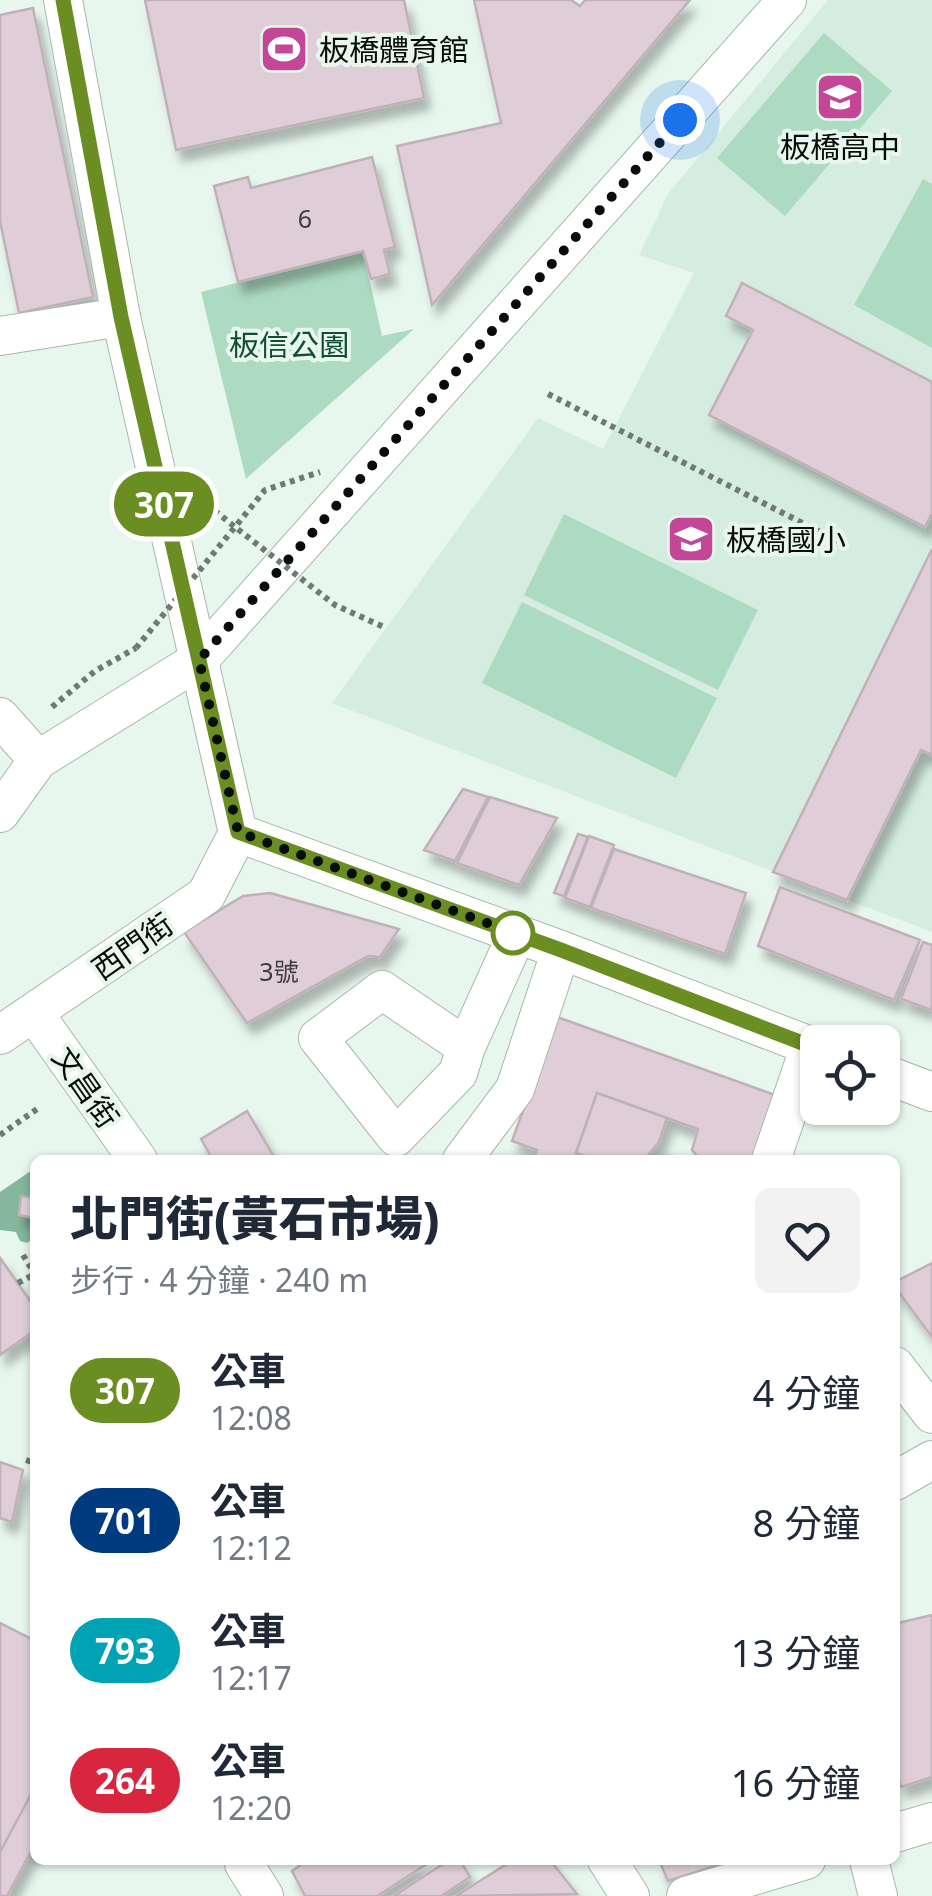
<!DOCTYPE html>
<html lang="zh-TW">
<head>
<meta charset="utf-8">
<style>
  body { margin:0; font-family:"Noto Sans","Noto Sans TC",sans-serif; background:#f2f2f3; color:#1f2937; height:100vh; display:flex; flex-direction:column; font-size:38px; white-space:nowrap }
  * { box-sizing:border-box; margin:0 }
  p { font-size:32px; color:#747a83 }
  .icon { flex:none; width:55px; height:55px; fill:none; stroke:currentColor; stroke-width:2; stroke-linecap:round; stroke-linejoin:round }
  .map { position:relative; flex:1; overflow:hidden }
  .panel { position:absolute; left:30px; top:1155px; width:870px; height:710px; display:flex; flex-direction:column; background:#fff; border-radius:15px; box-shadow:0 2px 8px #0004 }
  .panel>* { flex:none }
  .badge { padding:0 20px; border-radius:32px; font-size:35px; line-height:65px }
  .fabs { position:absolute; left:800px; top:1025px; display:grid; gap:20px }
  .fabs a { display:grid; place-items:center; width:100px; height:100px; border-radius:15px; background:#fff; box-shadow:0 2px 8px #0004; font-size:50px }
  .you { position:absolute; width:50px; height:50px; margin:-25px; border:8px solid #fff; border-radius:50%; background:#1a73e8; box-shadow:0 0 0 15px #1a73e833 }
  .map>.badge { position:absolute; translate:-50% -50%; box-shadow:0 0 0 5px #fff }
  .round { display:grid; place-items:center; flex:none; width:105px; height:105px; border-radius:15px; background:#f2f2f3 }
  .summary { display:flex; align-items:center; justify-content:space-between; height:170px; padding:0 40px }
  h1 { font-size:48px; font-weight:800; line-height:75px }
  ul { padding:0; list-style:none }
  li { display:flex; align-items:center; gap:30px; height:130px; padding:0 40px }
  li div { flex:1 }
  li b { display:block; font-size:38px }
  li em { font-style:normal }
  li .badge { min-width:110px; font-weight:700; text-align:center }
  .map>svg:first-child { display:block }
  .built { fill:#d5ede0 }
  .green { fill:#acdbc1 }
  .water { fill:#85b79d }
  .building { fill:#dfced7; stroke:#c0b0b9; stroke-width:2.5; filter:url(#shadow) }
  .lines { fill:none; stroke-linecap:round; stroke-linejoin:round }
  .minor-casing { stroke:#a7b7ae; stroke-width:40 }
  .path { stroke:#707a75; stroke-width:6; stroke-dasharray:5 5; stroke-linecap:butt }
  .minor { stroke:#fff; stroke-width:38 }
  .path-bridge { stroke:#707a75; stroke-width:6; stroke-dasharray:5 5; stroke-linecap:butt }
  .line-casing { stroke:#fff; stroke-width:22 }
  .line { stroke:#6b8e23; stroke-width:15 }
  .walk { stroke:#080d0a; stroke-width:10; stroke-dasharray:0 18 }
  .stop-dot { fill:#fff; stroke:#6b8e23; stroke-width:5 }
  .labels { text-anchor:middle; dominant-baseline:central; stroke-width:8; stroke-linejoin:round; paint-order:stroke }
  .number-label { font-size:25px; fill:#3e3d3d }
  .poi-label { font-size:30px; fill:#080d0a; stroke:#e7f7ee; text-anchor:start }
  .park-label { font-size:30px; fill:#0f4d34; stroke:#e7f7ee }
  .street-label { font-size:30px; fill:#080d0a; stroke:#e7f7ee }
</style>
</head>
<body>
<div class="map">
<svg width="932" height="1896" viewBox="0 0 932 1896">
  <defs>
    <filter id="shadow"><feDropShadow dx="6" dy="11" stdDeviation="5" flood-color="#0004"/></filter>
  </defs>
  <rect width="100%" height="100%" fill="#e7f7ee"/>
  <path class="built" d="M828 0H932V932L332 703 538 418 603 449 694 273 639 255 668 194Z"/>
  <g class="green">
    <path d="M824 33 892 91 785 216 717 158Z"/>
    <path d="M923 179 932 184V348L854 305Z"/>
    <path d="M363 251 382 336 414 329 246 479 201 292Z"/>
    <path d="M564 514 758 610 718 690 524 595Z"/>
    <path d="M522 602 717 698 676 778 482 683Z"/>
  </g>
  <path class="water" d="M35 1168V1187L31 1196H21L18 1215 35 1219V1237L27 1243 20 1241 16 1232 0 1230V1192Z"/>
  <g class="building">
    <path d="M145 0H404L424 98 176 150Z"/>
    <path d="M474 0H571L580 6 585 0H690L432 305 397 146 501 123Z"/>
    <path d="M33 8 93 297 19 313 0 221V15Z"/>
    <path d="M372 157 395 247 384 250 390 274 371 279 363 251 238 282 214 186 248 177 251 188Z"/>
    <path d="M742 283 932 382V513L925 527 709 415 753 330 726 316Z"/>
    <path d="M932 549V755L921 750 847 900 773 872Z"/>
    <path d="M463 789 488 797 455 861 424 850Z"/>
    <path d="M490 797 557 818 519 885 457 863Z"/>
    <path d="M578 834 588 837 564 896 554 893Z"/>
    <path d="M589 836 614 845 590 907 565 898Z"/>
    <path d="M614 849 746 893 725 954 591 908Z"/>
    <path d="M780 887 920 940 894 1000 758 946Z"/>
    <path d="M270 893 399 929 380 957 368 956 247 1023 184 932 243 896Z"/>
    <path d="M923 942 932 945V1010L901 999Z"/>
    <path d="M557 1017 775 1095 752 1160H701L692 1150 698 1129 597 1093 576 1153 597 1160H533L537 1150 512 1141Z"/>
    <path d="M597 1093 667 1118 659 1142 645 1159 597 1160 576 1153Z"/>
    <path d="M247 1111 273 1155 265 1160H213L201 1139Z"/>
    <path d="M34 1188 35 1218 19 1215 21 1196 32 1197Z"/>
    <path d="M0 1258 35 1308V1330L0 1355Z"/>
    <path d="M0 1258 35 1308V1330L0 1355Z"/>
    <path d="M932 1263V1337L895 1287V1282Z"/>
    <path d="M0 1462 23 1470 12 1522 0 1518Z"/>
    <path d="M932 1615V1777L901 1787 895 1767V1617L898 1623Z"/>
    <path d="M0 1623 35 1641V1730L0 1796V1732L20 1695 0 1685Z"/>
    <path d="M0 1623 35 1641V1844L7 1896H0Z"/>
    <path d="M35 1787V1844L7 1896H0V1852Z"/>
    <path d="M307 1860H433L377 1896H305L292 1871Z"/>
    <path d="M449 1860H460L470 1877 441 1896H394Z"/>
    <path d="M513 1860H550L577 1894 456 1896Z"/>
    <path d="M659 1860H733L668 1881Z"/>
  </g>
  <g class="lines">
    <g class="minor-casing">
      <g id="minor">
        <path d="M63 0 121 317 238 833"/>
        <path d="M0 336 121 317"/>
        <path d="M0 717 38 760"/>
        <path d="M0 813 38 760 199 660 787 0"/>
        <path d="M238 833 561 950 818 1049"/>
        <path d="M34 1013 138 1160"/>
        <path d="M0 1035 206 895 238 833"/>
        <path d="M466 1047 458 1073 396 1137 318 1038 382 990 466 1047 517 934"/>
        <path d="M882 1073 932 1092"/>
        <path d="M462 1160 515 1089 561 950"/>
        <path d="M771 1160 810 1046"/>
        <path d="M895 1366 932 1414"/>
        <path d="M895 1481 932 1460"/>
        <path d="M895 1833 932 1822"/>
        <path d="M249 1860 244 1864 264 1896"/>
        <path d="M607 1860 630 1896"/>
        <path d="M869 1860 878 1896"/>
        <path d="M686 1896 806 1860"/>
      </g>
    </g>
    <g class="path">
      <path d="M548 394 846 545"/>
      <path d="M199 498 235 527 265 490 320 472"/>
      <path d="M52 707 95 671 136 648"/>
      <path d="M0 1135 40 1107"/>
      <path d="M23 1255 34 1273"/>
      <path d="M18 1283 35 1274"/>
      <path d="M26 1460 35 1463"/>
    </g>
    <use href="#minor" class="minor"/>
    <path class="path-bridge" d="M136 648 235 527 335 605 386 628"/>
  </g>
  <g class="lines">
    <g class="line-casing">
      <path id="line" d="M63 0 121 317 238 832 561 950 818 1049"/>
    </g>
    <use href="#line" class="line"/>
    <path class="walk" d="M513 933 517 934 238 832 199 660 680 120"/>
  </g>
  <defs>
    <g id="stadium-square" transform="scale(2.5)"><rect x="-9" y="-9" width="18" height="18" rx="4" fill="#c34796" stroke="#e7f7ee"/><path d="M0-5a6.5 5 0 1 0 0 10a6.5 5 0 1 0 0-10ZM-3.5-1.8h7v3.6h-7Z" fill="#fff"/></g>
    <g id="school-square" transform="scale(2.5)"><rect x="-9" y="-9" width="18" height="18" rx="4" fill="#c34796" stroke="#e7f7ee"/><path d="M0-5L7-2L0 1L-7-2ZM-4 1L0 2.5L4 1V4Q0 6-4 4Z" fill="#fff"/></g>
  </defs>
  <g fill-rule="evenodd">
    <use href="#stadium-square" x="284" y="49"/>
    <use href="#school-square" x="840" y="97"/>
    <use href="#school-square" x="691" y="539"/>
  </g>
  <circle class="stop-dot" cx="513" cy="933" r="20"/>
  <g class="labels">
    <g class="number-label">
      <text x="305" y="218">6</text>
      <text x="279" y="971">3號</text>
    </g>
    <g class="poi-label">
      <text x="319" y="49">板橋體育館</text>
      <text x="840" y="146" text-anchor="middle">板橋高中</text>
      <text x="726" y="539">板橋國小</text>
    </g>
    <g class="park-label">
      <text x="289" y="344">板信公園</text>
    </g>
    <g class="street-label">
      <text transform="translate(132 946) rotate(-35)">西門街</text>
      <text transform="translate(86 1087) rotate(55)">文昌街</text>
    </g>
  </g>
</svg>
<div class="fabs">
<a><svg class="icon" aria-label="locate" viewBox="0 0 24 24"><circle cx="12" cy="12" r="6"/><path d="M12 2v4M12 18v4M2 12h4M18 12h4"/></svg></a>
</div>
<div class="you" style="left:680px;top:120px"></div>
<b class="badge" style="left:164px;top:504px;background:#6b8e23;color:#fff">307</b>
<section class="panel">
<div class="summary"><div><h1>北門街(黃石市場)</h1><p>步行 · 4 分鐘 · 240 m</p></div><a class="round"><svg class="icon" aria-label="heart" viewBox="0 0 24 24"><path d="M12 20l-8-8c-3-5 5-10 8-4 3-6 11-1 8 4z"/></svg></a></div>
<ul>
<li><span class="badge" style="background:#6b8e23;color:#fff">307</span><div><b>公車</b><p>12:08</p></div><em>4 分鐘</em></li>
<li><span class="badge" style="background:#003b80;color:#fff">701</span><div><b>公車</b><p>12:12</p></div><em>8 分鐘</em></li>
<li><span class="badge" style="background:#00a3b4;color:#fff">793</span><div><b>公車</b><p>12:17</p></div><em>13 分鐘</em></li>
<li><span class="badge" style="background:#d7263d;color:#fff">264</span><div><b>公車</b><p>12:20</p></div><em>16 分鐘</em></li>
</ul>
</section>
</div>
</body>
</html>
